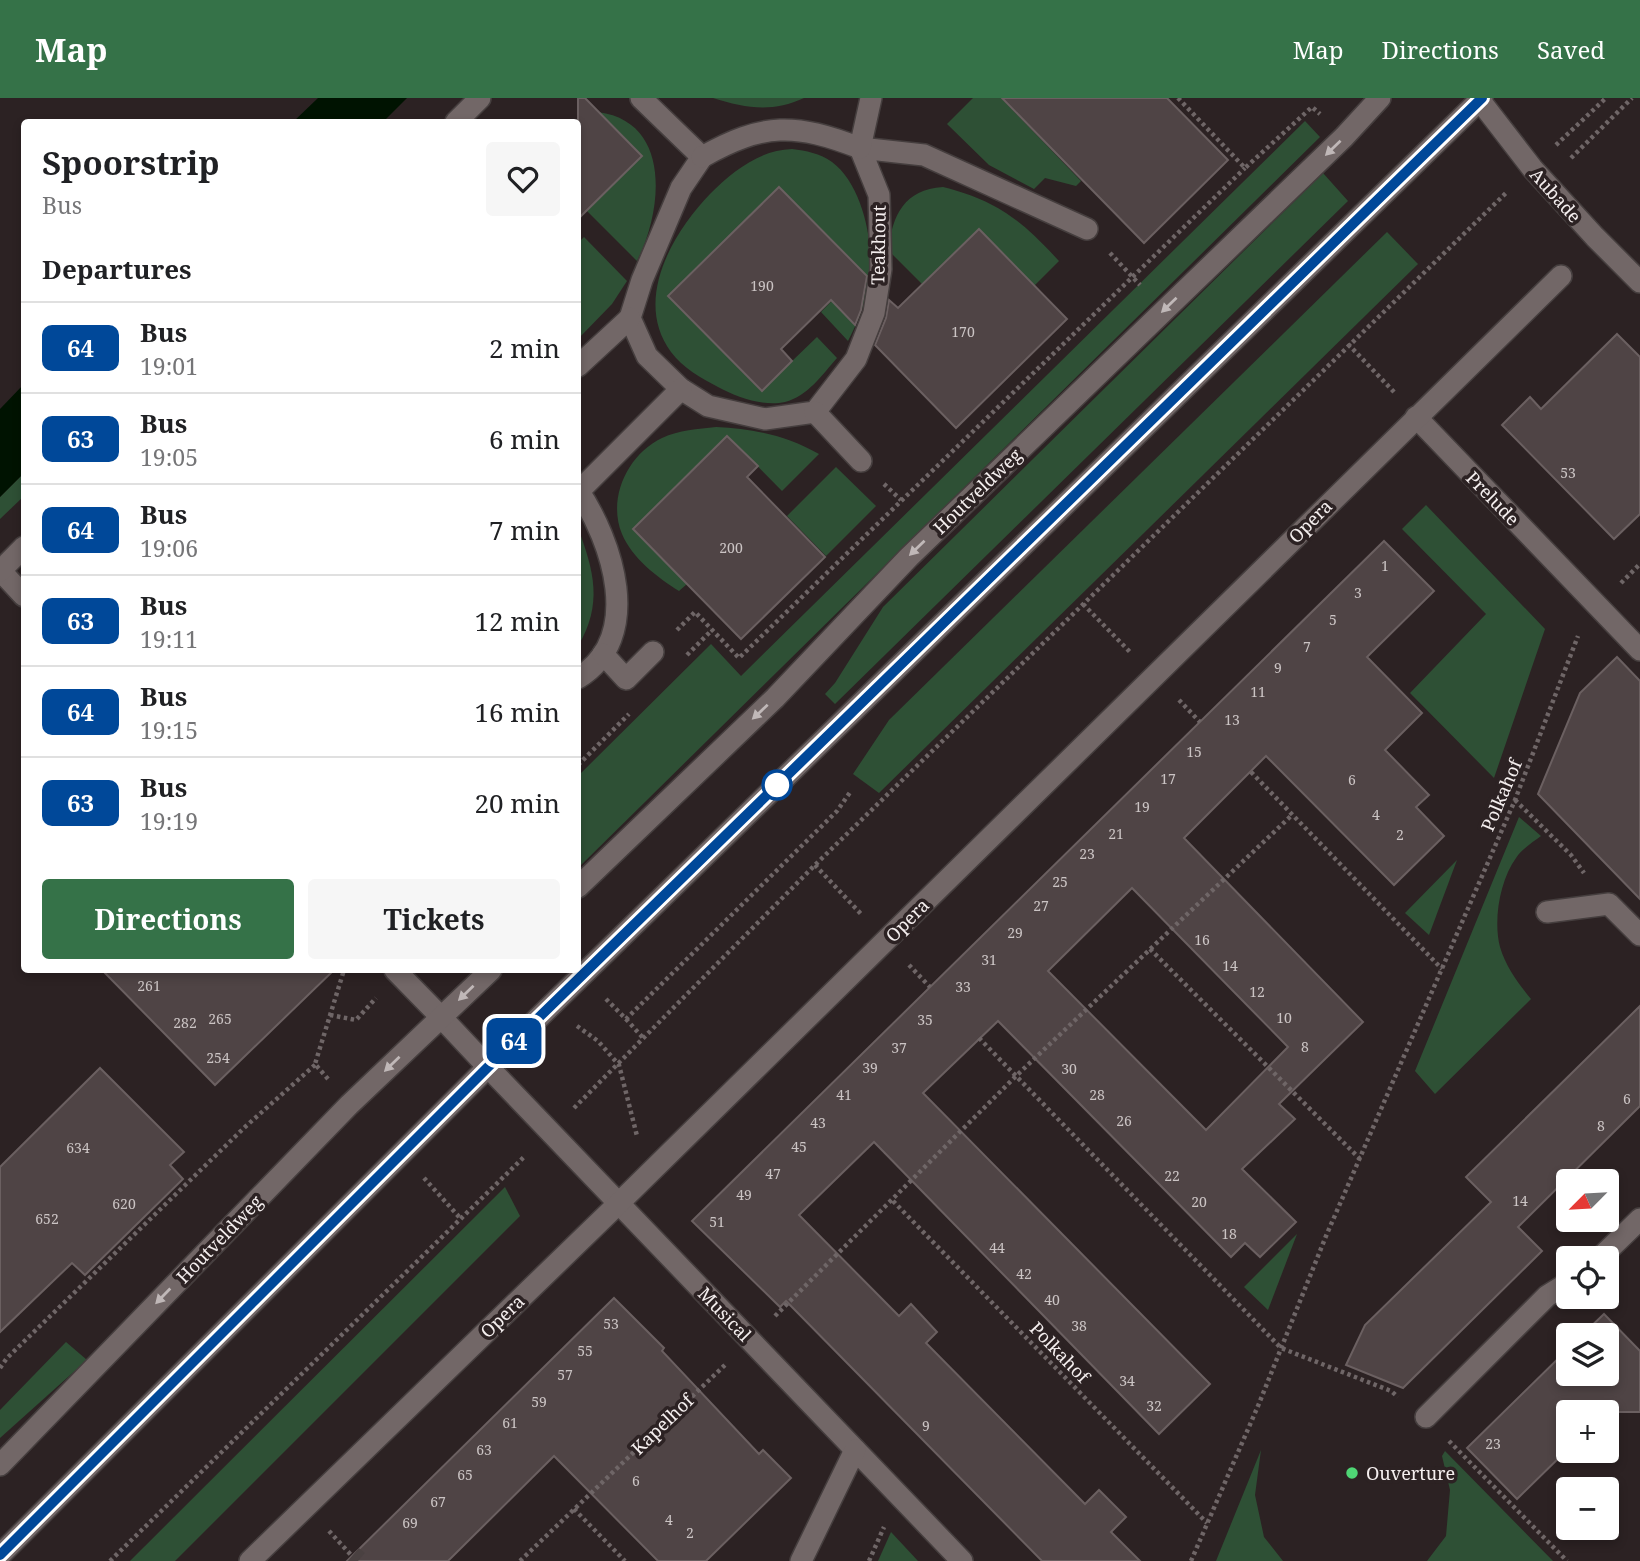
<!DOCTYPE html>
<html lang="en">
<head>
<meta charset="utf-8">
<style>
  body { margin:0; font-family:"Noto Serif",serif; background:#f6f6f6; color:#202124; height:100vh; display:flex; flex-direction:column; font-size:26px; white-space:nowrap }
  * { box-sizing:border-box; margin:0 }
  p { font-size:23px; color:#757577 }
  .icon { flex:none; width:38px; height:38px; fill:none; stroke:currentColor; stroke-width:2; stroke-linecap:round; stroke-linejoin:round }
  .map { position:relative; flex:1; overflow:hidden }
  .details { position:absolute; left:21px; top:21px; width:560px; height:854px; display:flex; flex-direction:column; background:#fff; border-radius:7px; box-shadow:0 4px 10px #0003 }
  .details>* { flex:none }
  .badge { padding:0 14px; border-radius:10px; font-size:24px; line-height:46px }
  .needle { width:46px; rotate:246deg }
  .fabs { position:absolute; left:1556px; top:1071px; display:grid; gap:14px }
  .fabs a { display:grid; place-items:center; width:63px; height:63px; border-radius:7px; background:#fff; box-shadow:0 4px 10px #0003; font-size:35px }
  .map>.badge { position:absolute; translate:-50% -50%; box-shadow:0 0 0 4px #fff }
  h2 { padding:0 21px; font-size:26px; line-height:63px }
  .round { display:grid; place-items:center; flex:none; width:74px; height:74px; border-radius:7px; background:#f6f6f6 }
  .head { display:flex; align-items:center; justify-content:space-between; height:119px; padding:0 21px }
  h1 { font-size:33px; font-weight:700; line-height:52px }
  .primary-button { display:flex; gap:14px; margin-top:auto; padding:14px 21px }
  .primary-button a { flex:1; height:80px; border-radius:7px; background:#357248; color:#fff; font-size:28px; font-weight:700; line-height:80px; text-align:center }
  .primary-button a+a { background:#f6f6f6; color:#202124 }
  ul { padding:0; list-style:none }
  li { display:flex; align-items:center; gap:21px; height:91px; padding:0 21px; border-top:2px solid #e0e0e0 }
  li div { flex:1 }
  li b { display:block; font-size:26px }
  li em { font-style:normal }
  li .badge { min-width:77px; font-weight:700; text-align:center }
  header { display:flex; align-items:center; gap:42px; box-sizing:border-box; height:98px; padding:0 35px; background:#357248; color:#fff }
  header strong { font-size:33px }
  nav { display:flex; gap:38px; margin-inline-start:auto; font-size:24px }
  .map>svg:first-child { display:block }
  .green { fill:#2e5035 }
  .water { fill:#001301 }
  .building { fill:#4f4445; stroke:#6b6061; stroke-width:2; fill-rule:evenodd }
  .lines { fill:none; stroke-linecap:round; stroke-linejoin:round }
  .street-tunnel { stroke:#4a4141; stroke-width:21; stroke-dasharray:21 10; stroke-linecap:butt }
  .street-casing { stroke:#453e3e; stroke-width:24 }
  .secondary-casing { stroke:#453e3e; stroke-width:24 }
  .path { stroke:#6f6667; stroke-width:4.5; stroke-dasharray:3.5 3.5; stroke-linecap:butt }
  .street { stroke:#726767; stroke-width:21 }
  .secondary { stroke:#726767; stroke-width:21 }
  .oneway { fill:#c0b8b8 }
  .line-casing { stroke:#fff; stroke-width:16 }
  .line { stroke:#004899; stroke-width:10 }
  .stop-dot { fill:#fff; stroke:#004899; stroke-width:3.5 }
  .poi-dot { fill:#4fd675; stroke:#2c2223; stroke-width:2.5 }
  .labels { text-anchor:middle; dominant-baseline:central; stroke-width:7; stroke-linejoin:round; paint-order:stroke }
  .number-label { font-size:14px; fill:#cbc4c4 }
  .street-label { font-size:18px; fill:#f4eeee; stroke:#2c2223 }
  .poi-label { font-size:18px; fill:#f4eeee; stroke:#2c2223; text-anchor:start }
</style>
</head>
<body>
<header>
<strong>Map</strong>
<nav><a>Map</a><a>Directions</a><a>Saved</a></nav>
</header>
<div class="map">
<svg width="1640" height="1463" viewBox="0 0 1640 1463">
  <rect width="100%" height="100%" fill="#2c2223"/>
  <g class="green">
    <path d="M713 0H804C772 15 745 10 713 0Z"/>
    <path d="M973 0H1001L1081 83 1076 88 1045 80 1034 91 989 67 947 26Z"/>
    <path d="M598 14C673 24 662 114 637 163L587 113 641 58Z"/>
    <path d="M1305 23 1320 39 578 770V678L711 546 741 578Z"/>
    <path d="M792 51C806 53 820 55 832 64 863 87 875 147 869 183 866 204 858 224 848 243L821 214 861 173 779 89 668 198 761 293 817 239 837 260C822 277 808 298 785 304 764 309 736 299 718 289 701 280 683 270 671 254 633 203 672 135 710 96 732 74 759 52 792 51Z"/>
    <path d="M1323 75 1348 103 835 606 825 596 835 585 883 509Z"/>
    <path d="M943 89C998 103 1021 122 1059 163L1034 188 978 132 922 186 888 152C893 116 904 92 943 89Z"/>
    <path d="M1387 134 1418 166 879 695 853 676 889 622Z"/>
    <path d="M584 139 627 183 612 206 578 241V145Z"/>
    <path d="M716 329C754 331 786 337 819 356L782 393 728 338 633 431 687 486 679 493C658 480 632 460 622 436 607 400 628 356 662 340 679 332 698 331 716 329Z"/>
    <path d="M836 369 876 408 826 458 787 418Z"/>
    <path d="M24 375V398L0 421V399Z"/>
    <path d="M1426 407 1545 531 1494 680 1410 595 1486 516 1402 431Z"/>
    <path d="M578 430C594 473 603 506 578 548Z"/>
    <path d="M1519 719 1541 738C1533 744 1522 751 1516 760 1500 782 1493 822 1500 849 1506 869 1518 885 1531 901L1435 996 1415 973Z"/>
    <path d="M1457 762 1429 837 1405 815Z"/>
    <path d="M505 1089 520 1118 175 1463H130Z"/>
    <path d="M1297 1136 1268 1212 1244 1189Z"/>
    <path d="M66 1244 87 1262 0 1340V1312Z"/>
    <path d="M1261 1352 1255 1397 1264 1439 1283 1463H1216Z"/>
    <path d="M1445 1353 1553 1463H1427L1446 1438 1450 1392 1442 1358Z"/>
    <path d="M891 1434 918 1463H878Z"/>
  </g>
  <g class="water">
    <path d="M318 0H407L383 24H293Z"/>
    <path d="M24 286V375L0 399V311Z"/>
  </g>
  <g class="building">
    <path d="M578 0H585L642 58 578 121Z"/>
    <path d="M1002 0H1167L1228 62 1144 145Z"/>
    <path d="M779 89 867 178 861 212 855 227 831 202 781 251 792 263 762 293 668 198Z"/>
    <path d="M979 131 1067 221 956 330 875 247 886 220 889 202 898 210Z"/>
    <path d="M1617 236 1640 259V416L1614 441 1502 327 1530 299 1541 311Z"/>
    <path d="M727 338 758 368 747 379 825 459 741 541 633 431Z"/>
    <path d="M1384 443 1434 493 1367 559 1422 615 1385 652 1429 697 1416 709 1444 738 1394 787 1266 658 1184 740 1363 924 1279 1006 1295 1021 1242 1071 1296 1124 1260 1159 1245 1145 1231 1159 998 923 923 995 1210 1286 1159 1336 874 1044 799 1117 899 1218 911 1206 937 1234 926 1245 1085 1406 1099 1392 1126 1419 1111 1434 1140 1463H1042L786 1203 780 1209 692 1123ZM1132 790 1288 949 1206 1032 1048 873Z"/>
    <path d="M1617 559 1640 583V801L1538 696 1580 595Z"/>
    <path d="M102 872H334L215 987Z"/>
    <path d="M1640 908V1008L1518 1129 1542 1153 1403 1290 1346 1267 1365 1227 1491 1104 1466 1079Z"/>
    <path d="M100 970 184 1054 170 1067 183 1081 85 1177 72 1165 0 1234V1069Z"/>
    <path d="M614 1200 664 1250 662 1253 759 1356 763 1352 791 1380 706 1463H658L554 1358 448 1463H347Z"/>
    <path d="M1604 1216 1640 1253V1314H1568V1351L1517 1401 1467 1350 1568 1251V1276H1606V1237H1582Z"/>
  </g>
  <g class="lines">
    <path class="street-tunnel" d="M352 1458 358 1463"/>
    <g class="street-casing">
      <g id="street">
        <path d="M641 0 702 59 681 90 642 182 630 220 647 258 681 291 708 308 765 321 815 314 856 261 874 215 881 171 879 97 860 50 924 57 1087 131"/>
        <path d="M1478 0 1532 70 1595 139 1640 184"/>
        <path d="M456 24 480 0"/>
        <path d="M702 59C764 24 795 25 860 50L871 0"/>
        <path d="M578 268 630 220"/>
        <path d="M815 314 861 363"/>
        <path d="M1416 319 1640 552"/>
        <path d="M578 392C612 443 645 539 578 580"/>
        <path d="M579 393 681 291"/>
        <path d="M0 472 24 498"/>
        <path d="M0 473 24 449"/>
        <path d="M603 556 626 581 653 554"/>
        <path d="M1547 814 1609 806 1640 837"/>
        <path d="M395 872 441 919"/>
        <path d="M488 969 962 1463"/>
        <path d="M1600 1160 1640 1121"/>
        <path d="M1426 1319 1547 1198 1568 1185"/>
        <path d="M250 1463 619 1105 1561 178"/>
        <path d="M801 1463 855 1352"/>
      </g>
    </g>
    <g class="secondary-casing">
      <g id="secondary">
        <path d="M578 789 775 600 909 459 1344 39 1380 0"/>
        <path d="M441 919 488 969"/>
        <path d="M0 1367 349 1007 491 872"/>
        <path d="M0 1457 488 969 1482 0"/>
      </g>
    </g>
    <g class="path">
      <path d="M1178 0 1245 70 1312 9 1320 16"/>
      <path d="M1556 47 1606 0"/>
      <path d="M1571 60 1632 0"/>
      <path d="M1110 155 1140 187"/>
      <path d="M1348 246 1395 295"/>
      <path d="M884 386 901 402"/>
      <path d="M1621 485 1640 466"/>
      <path d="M1083 506 1130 554"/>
      <path d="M677 532 695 514 739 560 1245 70"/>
      <path d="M687 557 712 532"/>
      <path d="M1179 602 1200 624"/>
      <path d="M578 667 629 616"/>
      <path d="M1251 674 1442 871"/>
      <path d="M1515 702 1571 757 1584 775"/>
      <path d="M815 767 862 817"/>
      <path d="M1150 851 1360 1061"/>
      <path d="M909 867 930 889"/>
      <path d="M606 901 626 921 837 713 851 693"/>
      <path d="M330 917 356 922 376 900"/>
      <path d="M626 921 644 941"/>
      <path d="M577 928 598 943 619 967 637 1038"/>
      <path d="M979 940 1281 1250 1391 1293 1398 1299"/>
      <path d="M328 981 315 966 344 872"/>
      <path d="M574 1010 815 767 1507 94"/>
      <path d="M424 1080 461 1121"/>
      <path d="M893 1103 1207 1425"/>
      <path d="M775 1218 1016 978 1292 717"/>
      <path d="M0 1270 7 1260 245 1029 316 966"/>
      <path d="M1449 1343 1567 1463"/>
      <path d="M574 1411 625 1463"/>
      <path d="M329 1433 352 1458"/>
      <path d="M110 1463 525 1058"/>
      <path d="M520 1463 726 1266"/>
      <path d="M869 1463 884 1429"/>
      <path d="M1191 1463 1258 1308 1326 1138 1515 702 1578 538"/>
    </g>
    <use href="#street" class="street"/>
    <use href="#secondary" class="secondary"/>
  </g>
  <defs><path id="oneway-solid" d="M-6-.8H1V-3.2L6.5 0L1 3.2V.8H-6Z" transform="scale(1.75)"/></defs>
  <g class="oneway">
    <use href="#oneway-solid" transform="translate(1333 50) rotate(136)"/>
    <use href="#oneway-solid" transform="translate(1169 207) rotate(136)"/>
    <use href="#oneway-solid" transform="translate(917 450) rotate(136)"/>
    <use href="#oneway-solid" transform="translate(760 614) rotate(137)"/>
    <use href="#oneway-solid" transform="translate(466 895) rotate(136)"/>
    <use href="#oneway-solid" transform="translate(392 966) rotate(136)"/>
    <use href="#oneway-solid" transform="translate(163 1198) rotate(134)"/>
  </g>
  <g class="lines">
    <g class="line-casing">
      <path id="line" d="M0 1457 488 969 1482 0"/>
    </g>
    <use href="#line" class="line"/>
  </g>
  <circle class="stop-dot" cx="777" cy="687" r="14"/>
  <circle class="poi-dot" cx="1352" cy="1375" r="7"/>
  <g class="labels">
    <g class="number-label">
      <text x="762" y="187">190</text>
      <text x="963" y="233">170</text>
      <text x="1568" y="374">53</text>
      <text x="731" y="449">200</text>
      <text x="1385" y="467">1</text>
      <text x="1358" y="494">3</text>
      <text x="1333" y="521">5</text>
      <text x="1307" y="548">7</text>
      <text x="1278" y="569">9</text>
      <text x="1258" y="593">11</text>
      <text x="1232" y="621">13</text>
      <text x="1194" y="653">15</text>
      <text x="1168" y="680">17</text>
      <text x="1352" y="681">6</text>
      <text x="1142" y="708">19</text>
      <text x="1376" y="716">4</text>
      <text x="1116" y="735">21</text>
      <text x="1400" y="736">2</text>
      <text x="1087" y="755">23</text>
      <text x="1060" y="783">25</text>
      <text x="1041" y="807">27</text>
      <text x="1015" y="834">29</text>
      <text x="1202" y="841">16</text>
      <text x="989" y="861">31</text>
      <text x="1230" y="867">14</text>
      <text x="149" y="887">261</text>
      <text x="963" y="888">33</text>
      <text x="1257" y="893">12</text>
      <text x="1284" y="919">10</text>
      <text x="220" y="920">265</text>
      <text x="925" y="921">35</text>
      <text x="185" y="924">282</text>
      <text x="1305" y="948">8</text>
      <text x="899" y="949">37</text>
      <text x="218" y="959">254</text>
      <text x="870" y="969">39</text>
      <text x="1069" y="970">30</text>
      <text x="844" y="996">41</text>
      <text x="1097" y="996">28</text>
      <text x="1627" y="1000">6</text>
      <text x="1124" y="1022">26</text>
      <text x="818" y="1024">43</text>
      <text x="1601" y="1027">8</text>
      <text x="799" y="1048">45</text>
      <text x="78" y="1049">634</text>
      <text x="773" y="1075">47</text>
      <text x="1172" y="1077">22</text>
      <text x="744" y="1096">49</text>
      <text x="1520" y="1102">14</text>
      <text x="1199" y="1103">20</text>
      <text x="124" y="1105">620</text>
      <text x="47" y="1120">652</text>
      <text x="717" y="1123">51</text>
      <text x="1229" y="1135">18</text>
      <text x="997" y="1149">44</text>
      <text x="1024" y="1175">42</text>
      <text x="1052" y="1201">40</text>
      <text x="611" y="1225">53</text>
      <text x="1079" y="1227">38</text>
      <text x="585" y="1252">55</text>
      <text x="565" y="1276">57</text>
      <text x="1127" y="1282">34</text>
      <text x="539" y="1303">59</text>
      <text x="1154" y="1307">32</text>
      <text x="510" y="1324">61</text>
      <text x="926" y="1327">9</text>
      <text x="1493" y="1345">23</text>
      <text x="484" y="1351">63</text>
      <text x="465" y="1376">65</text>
      <text x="636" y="1382">6</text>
      <text x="438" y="1403">67</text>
      <text x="669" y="1421">4</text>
      <text x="410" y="1424">69</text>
      <text x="690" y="1434">2</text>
    </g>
    <g class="street-label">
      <text transform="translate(1556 97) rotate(48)">Aubade</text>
      <text transform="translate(878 147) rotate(-89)">Teakhout</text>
      <text transform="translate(977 393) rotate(-44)">Houtveldweg</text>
      <text transform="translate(1493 400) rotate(46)">Prelude</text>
      <text transform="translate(1310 423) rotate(-45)">Opera</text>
      <text transform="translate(1501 697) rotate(-67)">Polkahof</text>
      <text transform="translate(907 822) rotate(-45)">Opera</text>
      <text transform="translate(219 1141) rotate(-46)">Houtveldweg</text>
      <text transform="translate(725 1216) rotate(46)">Musical</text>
      <text transform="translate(502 1218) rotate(-44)">Opera</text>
      <text transform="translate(1060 1254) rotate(46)">Polkahof</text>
      <text transform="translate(662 1326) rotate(-44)">Kapelhof</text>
    </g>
    <g class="poi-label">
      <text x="1366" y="1375">Ouverture</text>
    </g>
  </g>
</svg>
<div class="fabs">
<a><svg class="needle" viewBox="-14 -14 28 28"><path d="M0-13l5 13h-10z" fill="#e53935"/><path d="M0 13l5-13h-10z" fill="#757577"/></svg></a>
<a><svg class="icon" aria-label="locate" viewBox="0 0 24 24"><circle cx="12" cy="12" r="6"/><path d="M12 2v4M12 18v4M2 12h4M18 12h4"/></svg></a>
<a><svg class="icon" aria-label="layers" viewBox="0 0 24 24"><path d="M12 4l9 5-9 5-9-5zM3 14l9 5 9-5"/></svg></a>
<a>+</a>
<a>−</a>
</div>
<b class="badge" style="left:514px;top:943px;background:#004899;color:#fff">64</b>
<section class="details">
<div class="head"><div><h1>Spoorstrip</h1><p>Bus</p></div><a class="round"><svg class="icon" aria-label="heart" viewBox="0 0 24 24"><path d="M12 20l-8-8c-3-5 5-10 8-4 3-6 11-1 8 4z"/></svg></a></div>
<h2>Departures</h2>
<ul>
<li><span class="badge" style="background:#004899;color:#fff">64</span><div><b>Bus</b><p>19:01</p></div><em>2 min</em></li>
<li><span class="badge" style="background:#004899;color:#fff">63</span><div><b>Bus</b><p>19:05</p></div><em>6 min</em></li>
<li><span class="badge" style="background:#004899;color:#fff">64</span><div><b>Bus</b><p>19:06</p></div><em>7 min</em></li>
<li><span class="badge" style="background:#004899;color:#fff">63</span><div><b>Bus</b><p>19:11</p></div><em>12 min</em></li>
<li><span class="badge" style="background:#004899;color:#fff">64</span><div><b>Bus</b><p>19:15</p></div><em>16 min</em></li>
<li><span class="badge" style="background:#004899;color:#fff">63</span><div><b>Bus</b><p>19:19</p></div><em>20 min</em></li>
</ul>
<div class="primary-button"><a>Directions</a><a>Tickets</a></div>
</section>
</div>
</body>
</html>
